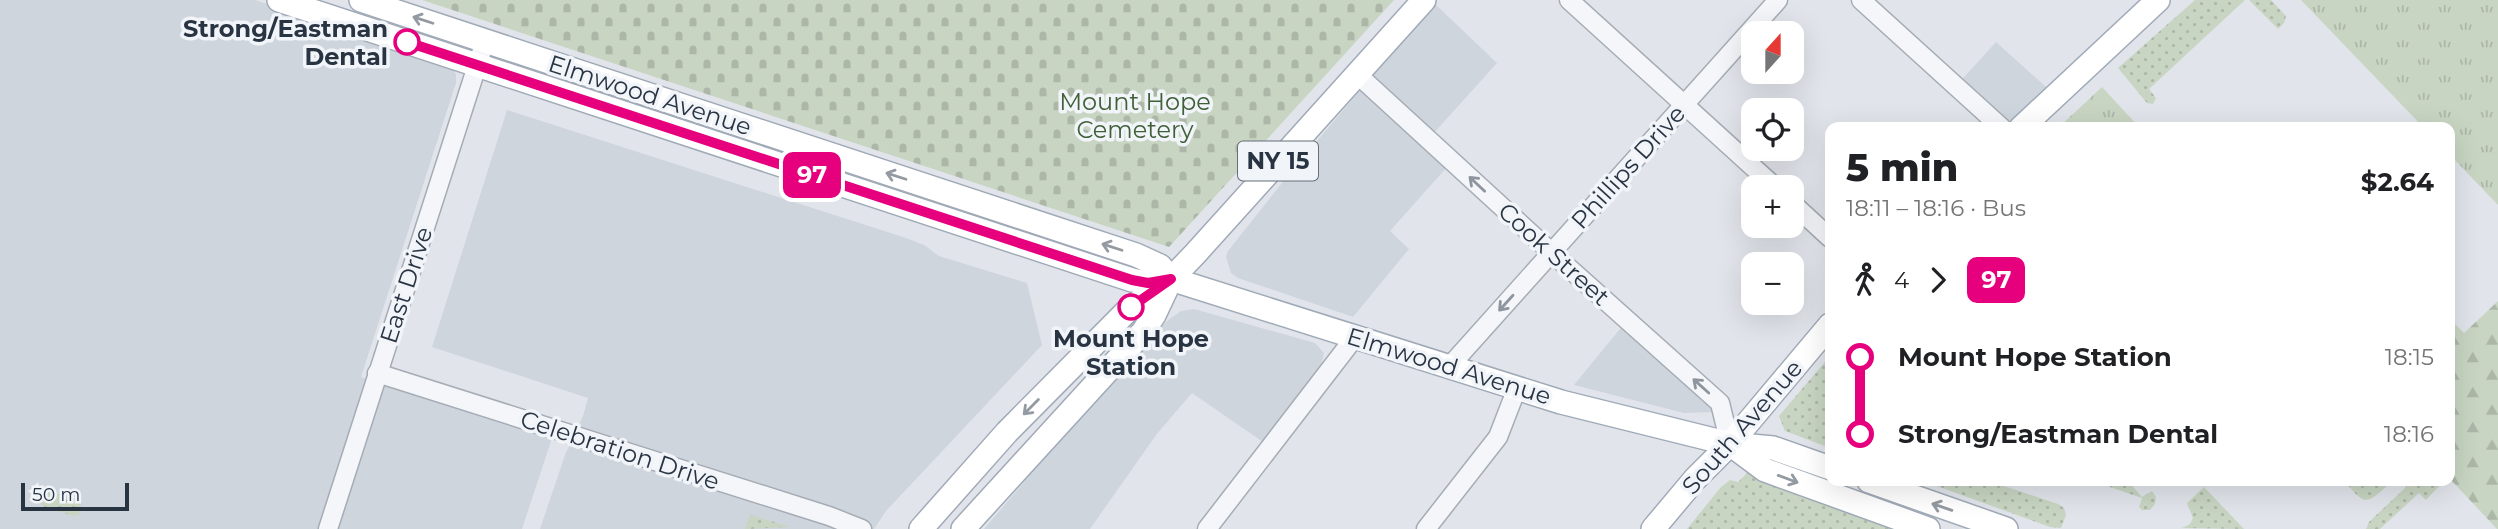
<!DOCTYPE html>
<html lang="en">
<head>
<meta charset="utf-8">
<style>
  body { margin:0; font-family:Montserrat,sans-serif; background:#f2f2f2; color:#202124; height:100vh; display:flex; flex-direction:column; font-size:26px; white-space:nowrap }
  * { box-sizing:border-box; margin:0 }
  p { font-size:23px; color:#757577 }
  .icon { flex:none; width:38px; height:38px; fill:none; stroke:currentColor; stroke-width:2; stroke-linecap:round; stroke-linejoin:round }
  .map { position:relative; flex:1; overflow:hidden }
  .side { position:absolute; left:1825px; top:122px; width:630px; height:364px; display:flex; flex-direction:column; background:#fff; border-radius:14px; box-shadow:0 7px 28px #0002 }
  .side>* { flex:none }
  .badge { padding:0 14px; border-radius:10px; font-size:24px; line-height:46px }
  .needle { width:46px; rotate:21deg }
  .fabs { position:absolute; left:1741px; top:21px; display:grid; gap:14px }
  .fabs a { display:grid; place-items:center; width:63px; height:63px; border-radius:14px; background:#fff; box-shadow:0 7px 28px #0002; font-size:35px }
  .scale { position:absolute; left:21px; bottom:18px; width:108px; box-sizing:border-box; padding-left:7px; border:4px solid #293443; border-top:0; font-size:19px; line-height:24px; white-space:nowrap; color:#293443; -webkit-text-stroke:5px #f1f4f8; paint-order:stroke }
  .map>.badge { position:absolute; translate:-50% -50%; box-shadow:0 0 0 4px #fff }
  .legs { display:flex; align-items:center; gap:10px; height:77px; padding:0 21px; font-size:23px }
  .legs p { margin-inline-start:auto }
  .head { display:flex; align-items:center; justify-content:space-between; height:119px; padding:0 21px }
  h1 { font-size:38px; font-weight:800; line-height:52px }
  ul { padding:0 21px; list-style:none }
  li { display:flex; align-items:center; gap:24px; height:77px; font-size:26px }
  li i { display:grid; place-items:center; width:10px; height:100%; margin:0 9px; background:currentColor }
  li i::after { content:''; width:18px; height:18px; margin:-9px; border:5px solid; border-radius:50%; background:#fff }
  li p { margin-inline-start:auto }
  li:first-child i { background:linear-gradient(#0000 50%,currentColor 0) }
  li:last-child i { background:linear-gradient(currentColor 50%,#0000 0) }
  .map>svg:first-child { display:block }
  .built { fill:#cfd5dd }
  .grass { fill:url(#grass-dots) }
  .forest { fill:url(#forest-firs) }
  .cemetery { fill:url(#cemetery-stones) }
  .park { fill:url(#park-tufts) }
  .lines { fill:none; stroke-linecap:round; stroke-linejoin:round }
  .minor-casing { stroke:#a6acb5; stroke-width:21 }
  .major-casing { stroke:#a0aab7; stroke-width:26 }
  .minor { stroke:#f4f6f9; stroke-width:18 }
  .major { stroke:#fff; stroke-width:23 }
  .oneway { stroke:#949aa1 }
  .oneway2 { stroke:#8e959e }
  .line-1-casing { stroke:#fff; stroke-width:16 }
  .line-1 { stroke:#e6007e; stroke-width:10 }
  .stop-1-dot { fill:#fff; stroke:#e6007e; stroke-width:3.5 }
  .labels { text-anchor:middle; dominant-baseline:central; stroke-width:7; stroke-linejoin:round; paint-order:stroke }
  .shield { fill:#f1f4f8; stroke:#656e79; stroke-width:2 }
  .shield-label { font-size:23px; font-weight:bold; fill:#293443 }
  .stop-label { font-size:24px; font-weight:bold; fill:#293443; stroke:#f1f4f8; text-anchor:end }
  .street-label { font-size:24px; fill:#293443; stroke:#f1f4f8 }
  .park-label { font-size:24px; fill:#3f5f36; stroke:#f1f4f8 }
</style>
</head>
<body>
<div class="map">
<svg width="2498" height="529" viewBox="0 0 2498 529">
  <defs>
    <pattern id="grass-dots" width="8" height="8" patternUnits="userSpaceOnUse" patternTransform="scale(1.75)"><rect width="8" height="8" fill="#c8d5c2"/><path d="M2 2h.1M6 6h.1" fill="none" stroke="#acb7a8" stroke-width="1.8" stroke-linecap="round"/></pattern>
    <pattern id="forest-firs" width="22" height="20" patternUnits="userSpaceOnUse" patternTransform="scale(1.75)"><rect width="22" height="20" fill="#c8d5c2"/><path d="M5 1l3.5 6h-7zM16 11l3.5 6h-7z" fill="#acb7a8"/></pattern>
    <pattern id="cemetery-stones" width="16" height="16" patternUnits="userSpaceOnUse" patternTransform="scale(1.75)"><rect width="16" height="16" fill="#c8d5c2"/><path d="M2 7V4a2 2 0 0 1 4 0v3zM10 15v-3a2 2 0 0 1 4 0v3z" fill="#acb7a8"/></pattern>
    <pattern id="park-tufts" width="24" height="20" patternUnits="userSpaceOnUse" patternTransform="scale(1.75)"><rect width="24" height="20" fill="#c8d5c2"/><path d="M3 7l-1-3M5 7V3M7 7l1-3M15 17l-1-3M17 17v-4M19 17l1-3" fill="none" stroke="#acb7a8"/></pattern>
  </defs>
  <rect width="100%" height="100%" fill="#e1e5eb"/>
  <g class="built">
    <path d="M0 0H255L450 66 456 74V83L361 377 552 438 522 529H0Z"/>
    <path d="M1434 3 1497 63 1424 144 1448 166 1390 231 1409 249 1353 317 1238 278 1231 273 1226 257 1228 251 1289 174Z"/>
    <path d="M1996 42 2055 95 2021 128H2002L1956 86Z"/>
    <path d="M507 110 903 237 924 245 939 256 1027 283 1042 345 886 511 874 529H540L565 455 583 416 588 398 432 347Z"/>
    <path d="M1194 309 1315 343 1324 353 1321 366 1263 442 1192 393 1156 435 1090 529H984L1025 481V473L1167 321 1181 311Z"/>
    <path d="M1624 324 1717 407 1714 412 1684 413 1574 385Z"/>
  </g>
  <g class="grass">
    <path d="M2195 0H2245L2149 89 2156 98 2153 104 2147 103 2118 68Z"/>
    <path d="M2249 0H2271L2286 16 2284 23 2278 29Z"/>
    <path d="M1830 356V448L1785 431 1779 416Z"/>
    <path d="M1747 473 1901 529H1687L1721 487 1730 480 1738 482Z"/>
    <path d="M1923 481H1989L2058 504 2064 508 2066 515 2061 528 2050 527Z"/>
    <path d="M2107 481H2128L2142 497 2152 491 2156 497 2155 504 2150 510H2142L2139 507 2142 498 2110 487Z"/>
    <path d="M2344 481H2386L2387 486C2364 507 2364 503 2344 481Z"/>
    <path d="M2409 481H2444L2426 500 2419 493 2380 529H2366L2369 522 2405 488Z"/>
    <path d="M2204 487 2244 529 2182 528 2190 524 2193 518 2187 503Z"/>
    <path d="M49 491 78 501 81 504 79 515 74 516 43 507 40 502 41 497Z"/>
    <path d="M750 515 791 527 745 529Z"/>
  </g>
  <path class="forest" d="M2498 301V529H2497L2450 479V323L2453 322 2464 333Z"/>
  <path class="cemetery" d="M422 0H1394L1169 247Z"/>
  <g class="park">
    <path d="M2301 0H2498V205L2450 155V128H2424Z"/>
    <path d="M2102 87 2140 128H2058Z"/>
  </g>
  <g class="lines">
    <g class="minor-casing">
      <g id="minor">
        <path d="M1569 0 1775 187"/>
        <path d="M1861 0 2002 128"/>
        <path d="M1358 75 1551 252 1720 403 1730 444"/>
        <path d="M1792 203 1830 238"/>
        <path d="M1449 367 1778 0"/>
        <path d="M377 373 829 516 862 529"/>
        <path d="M328 529 485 41"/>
        <path d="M1207 529 1355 337"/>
        <path d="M1426 529 1498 437 1517 388"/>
      </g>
    </g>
    <g class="major-casing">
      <g id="major">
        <path d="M279 0 1132 280 1148 283 1171 279"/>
        <path d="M361 0 1136 255 1160 266 1171 279 1561 402 1730 444 1773 448 1830 468"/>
        <path d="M2021 128 2158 0"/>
        <path d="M1730 444 1765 470 1928 529"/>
        <path d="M1869 481 2006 529"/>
        <path d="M921 529 1007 432 1129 309 1171 279 1195 254 1424 0"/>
        <path d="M963 529 1143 332 1154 315 1171 279"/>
        <path d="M1653 529 1695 479 1730 444 1830 325"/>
      </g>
    </g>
    <use href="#minor" class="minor"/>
    <use href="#major" class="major"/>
  </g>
  <defs><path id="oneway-shaft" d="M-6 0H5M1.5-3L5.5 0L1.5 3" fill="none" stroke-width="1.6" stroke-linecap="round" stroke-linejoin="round" transform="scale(1.75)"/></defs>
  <g class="oneway">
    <use href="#oneway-shaft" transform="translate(423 20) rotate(-162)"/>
    <use href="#oneway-shaft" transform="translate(896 176) rotate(-162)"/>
    <use href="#oneway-shaft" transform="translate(1112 247) rotate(-162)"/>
    <use href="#oneway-shaft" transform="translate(1031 407) rotate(135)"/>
    <use href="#oneway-shaft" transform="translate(1788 479) rotate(20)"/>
    <use href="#oneway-shaft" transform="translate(1942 507) rotate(-161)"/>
  </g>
  <g class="oneway2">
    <use href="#oneway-shaft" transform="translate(1477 184) rotate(-137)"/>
    <use href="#oneway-shaft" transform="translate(1506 303) rotate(132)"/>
    <use href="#oneway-shaft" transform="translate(1701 386) rotate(-138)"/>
  </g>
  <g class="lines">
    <g class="line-1-casing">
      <path id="line-1" d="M407 42 1132 280 1148 283 1171 279 1131 307"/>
    </g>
    <use href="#line-1" class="line-1"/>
  </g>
  <g class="stop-1-dot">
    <circle cx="407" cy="42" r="12"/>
    <circle cx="1131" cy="307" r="12"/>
  </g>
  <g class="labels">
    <rect class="shield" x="1238" y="141.5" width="80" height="39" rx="5"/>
    <g class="shield-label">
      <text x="1278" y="161">NY 15</text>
    </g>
    <g class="stop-label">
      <text x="388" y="28">Strong/Eastman<tspan x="388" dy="28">Dental</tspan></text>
      <text x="1131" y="338" text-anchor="middle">Mount Hope<tspan x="1131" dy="28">Station</tspan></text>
    </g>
    <g class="street-label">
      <text transform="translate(650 95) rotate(18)">Elmwood Avenue</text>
      <text transform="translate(1628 167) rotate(-48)">Phillips Drive</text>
      <text transform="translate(1554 254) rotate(42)">Cook Street</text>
      <text transform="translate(406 285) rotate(-72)">East Drive</text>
      <text transform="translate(1449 366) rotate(17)">Elmwood Avenue</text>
      <text transform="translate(1742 427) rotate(-49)">South Avenue</text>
      <text transform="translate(620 450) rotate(18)">Celebration Drive</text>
    </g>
    <g class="park-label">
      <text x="1135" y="101">Mount Hope<tspan x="1135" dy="28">Cemetery</tspan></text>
    </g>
  </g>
</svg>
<div class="fabs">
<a><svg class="needle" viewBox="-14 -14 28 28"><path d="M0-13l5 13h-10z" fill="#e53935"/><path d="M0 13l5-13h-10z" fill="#757577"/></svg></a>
<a><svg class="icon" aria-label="locate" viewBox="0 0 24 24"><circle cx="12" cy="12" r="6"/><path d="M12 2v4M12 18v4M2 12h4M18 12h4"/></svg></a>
<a>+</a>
<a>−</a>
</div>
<div class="scale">50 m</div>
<b class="badge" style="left:812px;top:175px;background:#e6007e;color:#fff">97</b>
<section class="side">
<div class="head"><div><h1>5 min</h1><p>18:11 – 18:16 · Bus</p></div><b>$2.64</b></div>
<div class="legs"><svg class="icon" aria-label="walk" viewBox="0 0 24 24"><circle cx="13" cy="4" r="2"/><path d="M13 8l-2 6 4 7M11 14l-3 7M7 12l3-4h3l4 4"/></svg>4<svg class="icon" aria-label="forward" viewBox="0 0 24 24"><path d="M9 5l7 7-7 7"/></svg><b class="badge" style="background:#e6007e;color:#fff">97</b></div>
<ul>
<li><i style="color:#e6007e"></i><b>Mount Hope Station</b><p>18:15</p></li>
<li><i style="color:#e6007e"></i><b>Strong/Eastman Dental</b><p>18:16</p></li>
</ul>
</section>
</div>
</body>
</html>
